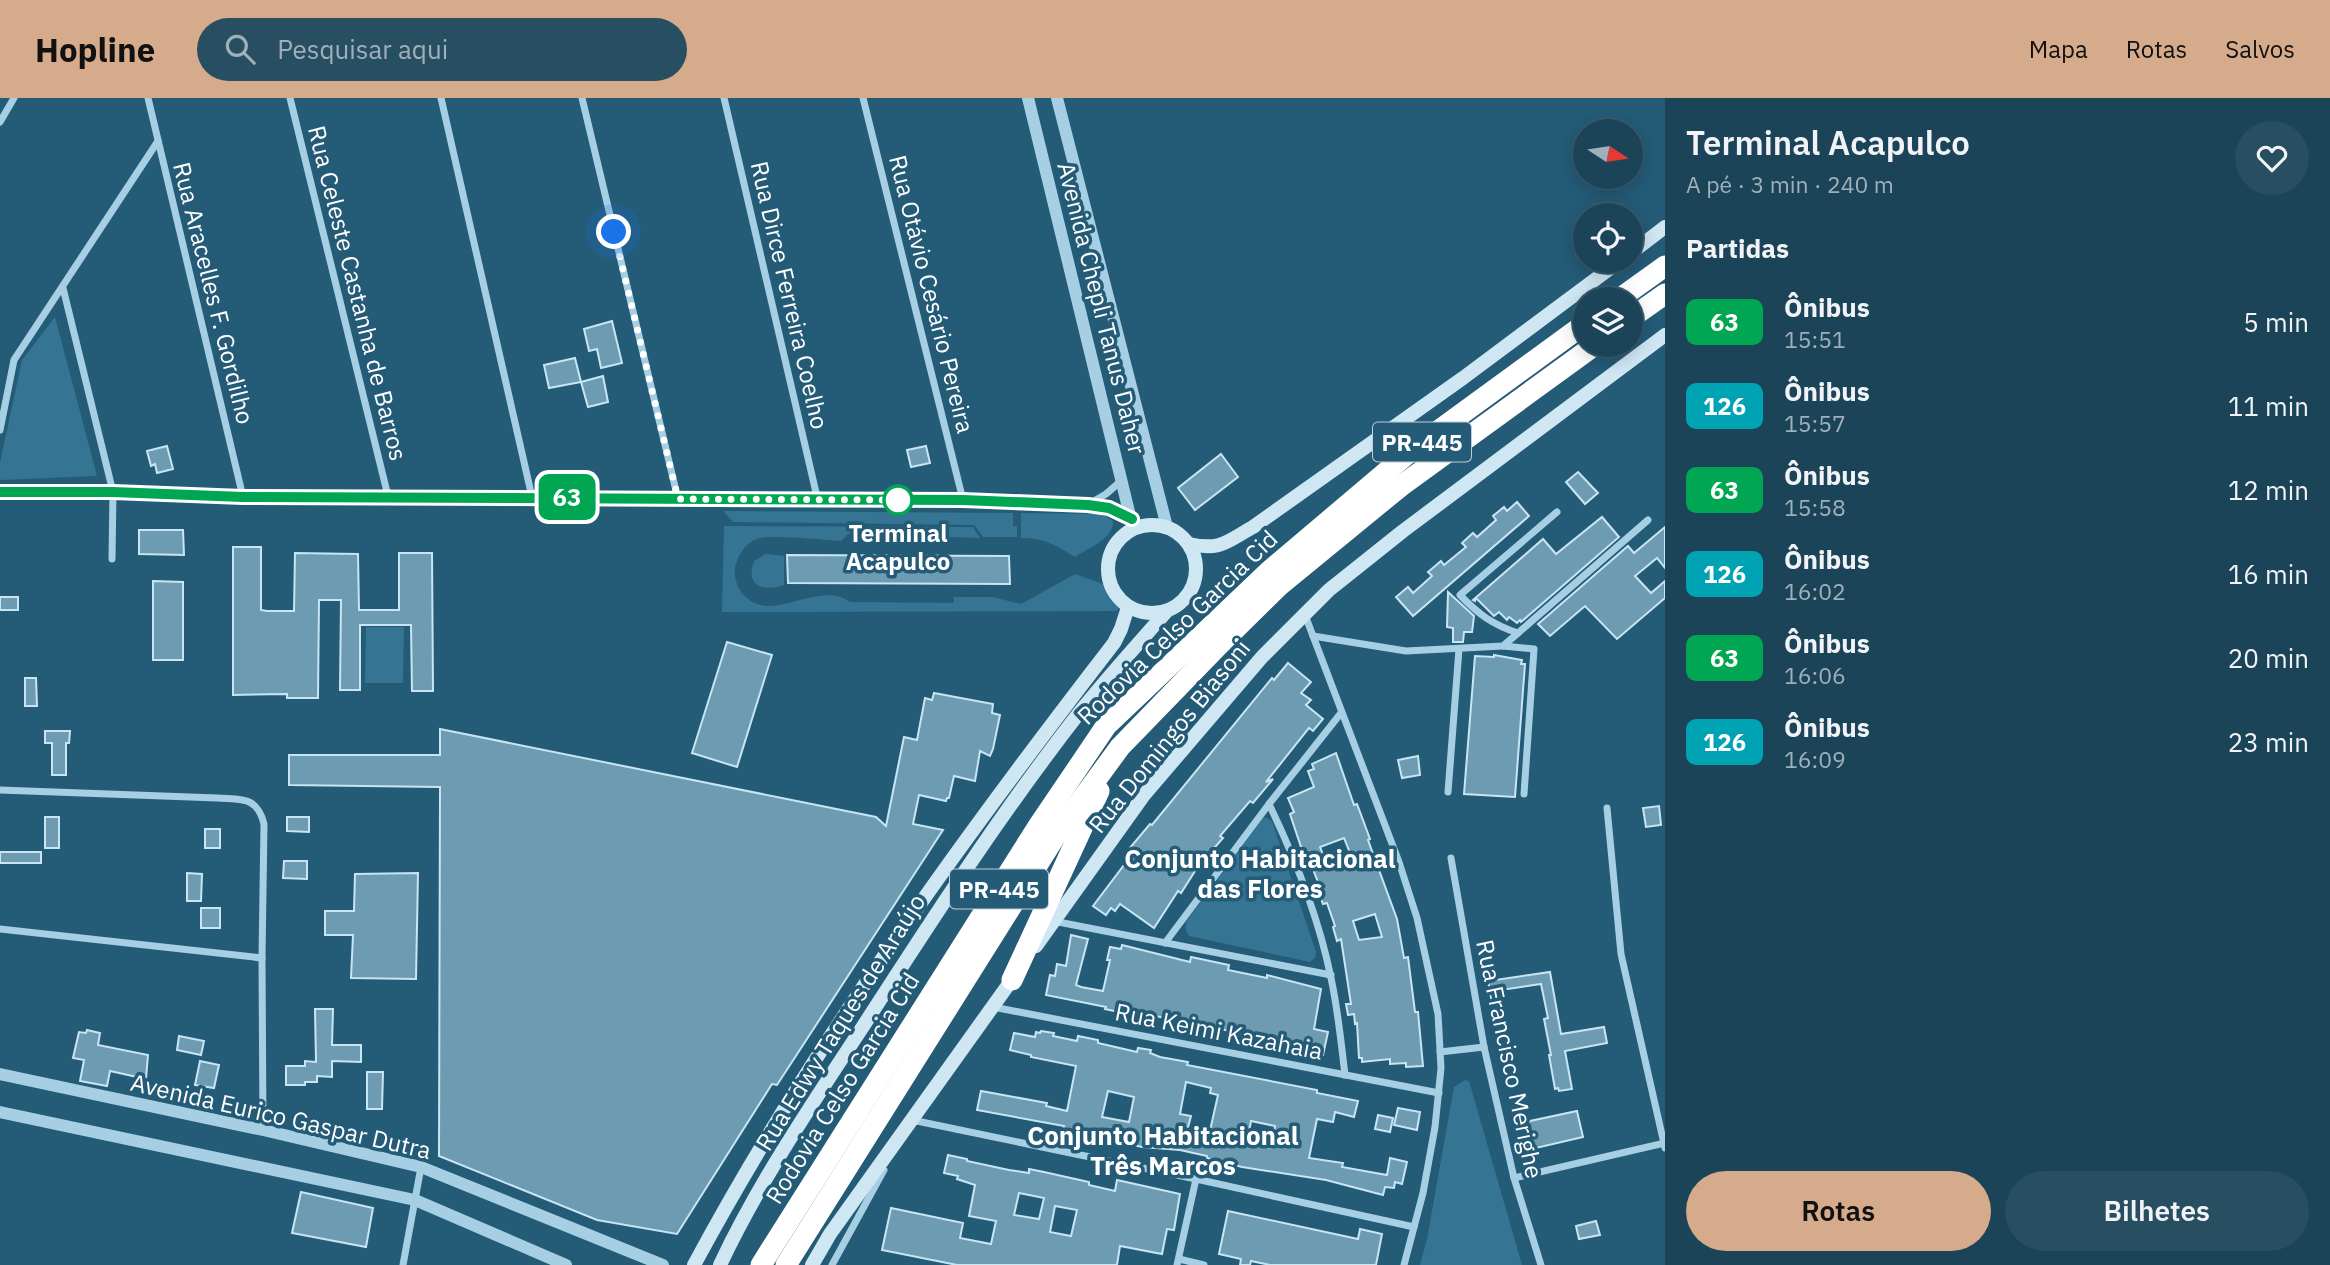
<!DOCTYPE html>
<html lang="pt">
<head>
<meta charset="utf-8">
<style>
  body { margin:0; font-family:"IBM Plex Sans",sans-serif; background:#284e62; color:#f1f3f6; height:100vh; display:flex; flex-direction:column; font-size:26px; white-space:nowrap }
  * { box-sizing:border-box; margin:0 }
  p { font-size:23px; color:#a0b0ba }
  .icon { flex:none; width:38px; height:38px; fill:none; stroke:currentColor; stroke-width:2; stroke-linecap:round; stroke-linejoin:round }
  .map { position:relative; flex:1; overflow:hidden }
  .panel { display:flex; flex-direction:column; background:#1b4459; width:665px }
  .panel>* { flex:none }
  .badge { padding:0 14px; border-radius:10px; font-size:24px; line-height:46px }
  .needle { width:46px; rotate:102deg }
  .buttons { position:absolute; left:1573px; top:21px; display:grid; gap:14px }
  .buttons a { display:grid; place-items:center; width:70px; height:70px; border-radius:50%; background:#1b4459; box-shadow:0 4px 18px #0003,0 0 0 2px #395c6f; font-size:35px }
  .you { position:absolute; width:35px; height:35px; margin:-18px; border:5px solid #fff; border-radius:50%; background:#1a73e8; box-shadow:0 0 0 10px #1a73e833 }
  .map>.badge { position:absolute; translate:-50% -50%; box-shadow:0 0 0 4px #fff }
  h2 { padding:0 21px; font-size:26px; line-height:63px }
  .round { display:grid; place-items:center; flex:none; width:74px; height:74px; border-radius:37px; background:#284e62 }
  .summary { display:flex; align-items:center; justify-content:space-between; height:119px; padding:0 21px }
  h1 { font-size:33px; font-weight:600; line-height:52px }
  .primary-button { display:flex; gap:14px; margin-top:auto; padding:14px 21px }
  .primary-button a { flex:1; height:80px; border-radius:42px; background:#d6ab8b; color:#111; font-size:28px; font-weight:600; line-height:80px; text-align:center }
  .primary-button a+a { background:#284e62; color:#f1f3f6 }
  ul { padding:0; list-style:none }
  li { display:flex; align-items:center; gap:21px; height:84px; padding:0 21px }
  li div { flex:1 }
  li b { display:block; font-size:26px }
  li em { font-style:normal }
  li .badge { min-width:77px; font-weight:700; text-align:center }
  header { display:flex; align-items:center; gap:42px; box-sizing:border-box; height:98px; padding:0 35px; background:#d6ab8b; color:#111 }
  header strong { font-size:33px }
  nav { display:flex; gap:38px; margin-inline-start:auto; font-size:24px }
  .search { width:490px; height:63px; background:#284e62; display:flex; align-items:center; gap:18px; box-sizing:border-box; padding:0 24px; border-radius:38px; color:#a0b0ba; font-size:26px }
  main { display:flex; flex:1; min-height:0 }
  .map>svg:first-child { display:block }
  .green { fill:#357493 }
  .building { fill:#6d9bb2; stroke:#c8e5f3; stroke-width:2; fill-rule:evenodd }
  .lines { fill:none; stroke-linecap:round; stroke-linejoin:round }
  .minor { stroke:#a6cfe3; stroke-width:7 }
  .tertiary { stroke:#a6cfe3; stroke-width:12 }
  .secondary { stroke:#cee7f3; stroke-width:14 }
  .motorway { stroke:#fff; stroke-width:21 }
  .line-casing { stroke:#fff; stroke-width:16 }
  .line { stroke:#00a651; stroke-width:10 }
  .walk { stroke:#fff; stroke-width:7; stroke-dasharray:0 12.6 }
  .stop-dot { fill:#fff; stroke:#00a651; stroke-width:3.5 }
  .labels { text-anchor:middle; dominant-baseline:central; stroke-width:7; stroke-linejoin:round; paint-order:stroke }
  .shield { fill:#245b77; stroke:#bdced6; stroke-width:2 }
  .shield-label { font-size:23px; font-weight:bold; fill:#fff }
  .street-label { font-size:24px; fill:#fff; stroke:#245b77 }
  .stop-label { font-size:24px; font-weight:bold; fill:#fff; stroke:#245b77 }
  .neighbourhood-label { font-size:26px; font-weight:bold; fill:#fff; stroke:#245b77 }
</style>
</head>
<body>
<header>
<strong>Hopline</strong>
<div class="search"><svg class="icon" aria-label="search" viewBox="0 0 24 24"><circle cx="10" cy="10" r="6"/><path d="M15 15l6 6"/></svg>Pesquisar aqui</div>
<nav><a>Mapa</a><a>Rotas</a><a>Salvos</a></nav>
</header>
<main>
<div class="map">
<svg width="1665" height="1167" viewBox="0 0 1665 1167">
  <rect width="100%" height="100%" fill="#245b77"/>
  <g class="green">
    <path d="M55 219 97 378 0 382V365L22 262Z"/>
    <path d="M723 413 1013 415V428H1017V439H983L974 427 733 424Z"/>
    <path d="M1021 415 1102 416 1113 423C1114 441 1088 450 1075 459 1055 447 1045 440 1021 440Z"/>
    <path d="M724 428 973 429 980 440 848 436 841 443C819 442 780 437 760 440 745 443 733 464 735 478 737 491 744 501 757 506 784 516 822 484 850 504L954 505V499H992L1021 506 1075 476 1123 493 1125 502 1117 513 722 514Z"/>
    <path d="M766 456 784 458V487C763 494 745 489 754 463Z"/>
    <path d="M366 529H404L403 585H365Z"/>
    <path d="M1264 719 1272 723 1316 854 1315 860 1310 864 1189 838C1185 832 1184 828 1188 821Z"/>
    <path d="M1465 982 1469 983 1522 1167H1420L1427 1141 1454 989Z"/>
  </g>
  <g class="building">
    <path d="M612 223 622 265 601 270 597 251 589 253 584 231Z"/>
    <path d="M575 260 581 284 549 290 544 267Z"/>
    <path d="M603 278 608 304 588 309 581 284Z"/>
    <path d="M167 348 173 371 157 375 155 366 151 368 147 353Z"/>
    <path d="M926 348 930 365 911 369 907 352Z"/>
    <path d="M1221 356 1238 379 1195 412 1178 390Z"/>
    <path d="M1578 374 1598 395 1585 406 1566 384Z"/>
    <path d="M1517 404 1529 418 1413 518 1396 499 1408 489 1413 495 1432 478 1428 474 1441 463 1444 467 1466 449 1462 445 1473 435 1477 439 1496 422 1493 418 1504 409 1507 413Z"/>
    <path d="M1602 419 1619 439 1521 524 1520 522 1517 525 1509 519 1507 522 1499 514 1494 518 1476 500 1475 503 1473 502 1543 441 1556 456Z"/>
    <path d="M1665 429V470L1657 460 1635 478 1651 495 1665 483V500L1617 541 1585 508 1550 538 1538 526 1628 448 1634 455Z"/>
    <path d="M139 432H183L184 457 139 456Z"/>
    <path d="M233 449H261V512L267 513H294L295 455 358 456 359 512H399V455H432L433 593H412L411 527H360V592H340L341 502H319L318 600H287V596L233 597Z"/>
    <path d="M787 457 1009 458 1010 486 788 485Z"/>
    <path d="M153 483 183 484V562H153Z"/>
    <path d="M1448 494 1474 518 1472 534H1464L1463 544H1453V530L1447 529Z"/>
    <rect x="0" y="499" width="18" height="13"/>
    <path d="M727 544 772 557 737 669 692 655Z"/>
    <path d="M1494 557 1522 562 1521 566H1525L1515 699 1464 696 1475 558 1494 559Z"/>
    <path d="M1288 565 1311 584 1301 595 1311 602 1306 607 1323 621 1313 633 1309 630 1266 684 1273 681 1253 705 1250 703 1220 738 1223 740 1197 770 1181 795 1178 793 1154 830 1120 806 1115 813 1111 810 1106 817 1093 808 1133 755 1129 751 1150 726 1152 727 1272 580 1274 582Z"/>
    <path d="M25 580H36L37 608H25Z"/>
    <path d="M934 595 993 606 992 615 1000 617 993 651 990 658 980 653 975 683 954 678 949 700H947L946 703 919 697 913 726 943 732 777 987 772 986 677 1136 597 1122 439 1058 440 689 289 687V657H440V631L876 719 886 728 904 639 917 642 925 600 932 602Z"/>
    <path d="M45 633H70L69 645H66V677H52V645H45Z"/>
    <path d="M1336 655 1354 707 1357 706 1370 741 1368 742 1397 821 1404 860 1408 859 1415 914H1418L1423 968 1406 969V965L1390 966V961L1362 964V960H1359L1357 925 1355 926 1354 916 1348 917 1346 906H1351L1341 841 1337 843 1333 829 1335 828 1327 805 1323 806 1317 791 1320 789 1306 754 1303 755 1290 716 1294 714 1288 700 1314 689 1308 673 1314 671 1312 666ZM1344 740 1352 760 1328 769 1320 749ZM1375 816 1382 839 1359 842 1353 823Z"/>
    <path d="M1418 658 1420 677 1402 680 1398 662Z"/>
    <path d="M1659 708 1661 727 1646 729 1643 710Z"/>
    <rect x="45" y="719" width="14" height="31"/>
    <path d="M287 719H309V734L287 733Z"/>
    <rect x="205" y="731" width="15" height="19"/>
    <rect x="0" y="754" width="41" height="11"/>
    <path d="M284 763H307V781L283 780Z"/>
    <path d="M187 775 202 776 201 803H187Z"/>
    <path d="M418 775 416 881 351 880 353 837H325V813H354L355 776Z"/>
    <rect x="201" y="810" width="19" height="20"/>
    <path d="M1071 837 1088 841 1076 887 1081 889 1103 893 1110 862H1107L1110 849 1121 851 1122 847 1190 864 1191 859 1229 867 1228 872 1267 880V877L1321 891 1314 931 1328 934 1323 957 1254 942 1255 939 1208 928V931L1120 909 1119 914 1105 911 1106 909 1046 897 1050 877 1055 878 1057 866 1066 868Z"/>
    <path d="M1550 874 1561 936 1604 929 1607 945 1565 953 1572 991 1559 993 1558 990 1555 991 1549 957H1551L1544 921 1548 920 1541 886 1501 892 1503 903 1492 905 1488 883Z"/>
    <path d="M315 911H333L332 947H361V964L332 963V979L317 978V984H305V987H286V968H305V963L316 964Z"/>
    <path d="M87 932 100 935 98 947 148 957 146 981 110 973 107 988 80 983 84 962 73 960 79 934 86 935Z"/>
    <path d="M1041 933 1054 935 1053 938 1077 943 1078 938 1098 942V945L1137 954 1138 950 1151 952 1150 955 1160 959 1188 964 1187 967 1317 992V995L1358 1003 1354 1019 1335 1014 1333 1024 1317 1021 1309 1060 1343 1065 1342 1069 1387 1077 1390 1060 1407 1064 1402 1086 1395 1084 1394 1090 1385 1089 1383 1097 1326 1082 1242 1069 1207 1060V1058L1180 1052 1142 1049 1129 1046 1130 1042 1076 1032V1035L1063 1032 1064 1028 977 1012 981 993 1047 1005 1046 1008 1067 1013 1076 968 1031 959V957L1010 952 1014 935 1035 939 1036 934 1040 935ZM1186 984 1211 990 1210 995 1218 997 1209 1037 1187 1033 1191 1018 1180 1016ZM1108 993 1134 999 1129 1024 1102 1019ZM1251 1023 1275 1028 1271 1050 1247 1045Z"/>
    <path d="M179 938 204 943 201 957 177 952Z"/>
    <path d="M200 963 219 967 214 990 195 987Z"/>
    <path d="M367 974H383L382 1011H367Z"/>
    <path d="M1398 1010 1420 1014 1417 1032 1394 1027Z"/>
    <path d="M1577 1013 1583 1039 1523 1053 1519 1043 1530 1040 1527 1026 1530 1023Z"/>
    <path d="M1378 1017 1393 1020 1390 1034 1375 1031Z"/>
    <path d="M948 1057 967 1061V1063L1009 1072 1029 1075V1071L1044 1074 1089 1084V1087L1115 1093 1117 1082 1180 1096 1174 1132 1167 1131 1162 1156 1120 1148 1117 1167H957L882 1152 891 1110 963 1125 960 1140 991 1146 996 1123 969 1118 975 1087 957 1081 958 1078 944 1075ZM1019 1095 1044 1100 1039 1121 1014 1117ZM1055 1108 1077 1112 1071 1138 1050 1134Z"/>
    <path d="M301 1094 373 1110 366 1149 292 1135Z"/>
    <path d="M1228 1113 1358 1141 1360 1131 1382 1136 1376 1167H1270L1251 1163 1250 1167H1240L1241 1161 1219 1156Z"/>
    <path d="M1596 1123 1600 1137 1579 1141 1576 1128Z"/>
  </g>
  <g class="lines">
    <g class="minor">
      <path d="M148 0 243 399"/>
      <path d="M290 0 388 398"/>
      <path d="M441 0 532 399"/>
      <path d="M582 0 678 401"/>
      <path d="M724 0 818 403"/>
      <path d="M863 0 963 402"/>
      <path d="M0 24 14 0"/>
      <path d="M63 190 113 394 112 461"/>
      <path d="M0 332 14 262 158 43"/>
      <path d="M0 394H113L243 399 963 402 1088 407 1109 410 1130 420"/>
      <path d="M1089 406 1106 396 1121 383"/>
      <path d="M1305 517 1399 764 1417 820 1438 916 1441 970 1435 1029 1423 1095 1404 1167"/>
      <path d="M1518 535C1493 527 1478 516 1460 497L1557 414"/>
      <path d="M1313 538 1406 553 1503 548 1648 422"/>
      <path d="M1503 548 1534 551 1524 696"/>
      <path d="M0 692 217 700C242 702 257 698 264 726L262 860 263 1032"/>
      <path d="M1448 694 1459 551"/>
      <path d="M1269 706C1295 760 1319 820 1331 880 1338 912 1341 944 1345 977"/>
      <path d="M1607 710 1621 856 1665 1050"/>
      <path d="M1451 760 1484 949 1514 1080 1541 1167"/>
      <path d="M1053 823 1331 877"/>
      <path d="M0 831 262 860"/>
      <path d="M1165 845 1269 706 1341 615"/>
      <path d="M993 909 1439 995"/>
      <path d="M1440 954 1484 949"/>
      <path d="M912 1022 1196 1081 1414 1129"/>
      <path d="M1514 1080 1665 1045"/>
      <path d="M1179 1161 1204 1167"/>
      <path d="M403 1167 421 1069"/>
      <path d="M832 1167 884 1072"/>
      <path d="M1177 1167 1196 1081"/>
    </g>
    <g class="tertiary">
      <path d="M1028 0 1133 430"/>
      <path d="M1057 0 1167 429"/>
      <path d="M0 976 263 1032 421 1069 663 1167"/>
      <path d="M0 1014 415 1102 566 1167"/>
    </g>
    <g class="secondary">
      <path d="M1631 155 1665 129"/>
      <circle cx="1152" cy="471" r="44"/>
      <path d="M1189 446C1221 453 1226 444 1253 429L1463 280 1620 163"/>
      <path d="M1036 848 1144 697 1262 559 1329 492 1403 433 1665 237"/>
      <path d="M694 1167C813 946 961 743 1114 545L1121 531 1128 509"/>
      <path d="M720 1167C759 1084 812 1006 862 930 931 823 1001 715 1079 615 1107 580 1137 547 1166 514"/>
      <path d="M812 1167 830 1136 1016 876"/>
    </g>
    <g class="motorway">
      <path d="M1619 201 1665 168"/>
      <path d="M1631 220 1665 196"/>
      <path d="M1012 882 1099 693"/>
      <path d="M761 1167 1037 730 1106 628 1268 474 1412 352 1586 225"/>
      <path d="M786 1167 1060 731 1120 649 1219 547 1280 487 1401 388 1595 247"/>
    </g>
  </g>
  <g class="lines">
    <g class="line-casing">
      <path id="line" d="M0 394H113L243 399 963 402 1088 407 1109 410 1132 421"/>
    </g>
    <use href="#line" class="line"/>
    <path class="walk" d="M614 134 678 401 898 402"/>
  </g>
  <circle class="stop-dot" cx="898" cy="402" r="14"/>
  <g class="labels">
    <g class="shield">
      <rect x="1373" y="324.5" width="98" height="39" rx="5"/>
      <rect x="950" y="771.5" width="98" height="39" rx="5"/>
    </g>
    <g class="shield-label">
      <text x="1422" y="344">PR-445</text>
      <text x="999" y="791">PR-445</text>
    </g>
    <g class="street-label">
      <text transform="translate(214 195) rotate(76)">Rua Aracelles F. Gordilho</text>
      <text transform="translate(358 195) rotate(76)">Rua Celeste Castanha de Barros</text>
      <text transform="translate(932 196) rotate(76)">Rua Otávio Cesário Pereira</text>
      <text transform="translate(790 197) rotate(77)">Rua Dirce Ferreira Coelho</text>
      <text transform="translate(1102 210) rotate(76)">Avenida Chepli Tanus Daher</text>
      <text transform="translate(1177 529) rotate(-44)">Rodovia Celso Garcia Cid</text>
      <text transform="translate(1169 638) rotate(-51)">Rua Domingos Biasoni</text>
      <text transform="translate(840 924) rotate(-58)">Rua Edwy Taques de Araújo</text>
      <text transform="translate(1219 933) rotate(11)">Rua Keimi Kazahaia</text>
      <text transform="translate(1510 961) rotate(78)">Rua Francisco Merighe</text>
      <text transform="translate(842 990) rotate(-58)">Rodovia Celso Garcia Cid</text>
      <text transform="translate(281 1018) rotate(13)">Avenida Eurico Gaspar Dutra</text>
    </g>
    <g class="stop-label">
      <text x="898" y="435">Terminal<tspan x="898" dy="28">Acapulco</tspan></text>
    </g>
    <g class="neighbourhood-label">
      <text x="1260" y="760">Conjunto Habitacional<tspan x="1260" dy="30">das Flores</tspan></text>
      <text x="1163" y="1037">Conjunto Habitacional<tspan x="1163" dy="30">Três Marcos</tspan></text>
    </g>
  </g>
</svg>
<div class="buttons">
<a><svg class="needle" viewBox="-14 -14 28 28"><path d="M0-13l5 13h-10z" fill="#e53935"/><path d="M0 13l5-13h-10z" fill="#a0b0ba"/></svg></a>
<a><svg class="icon" aria-label="locate" viewBox="0 0 24 24"><circle cx="12" cy="12" r="6"/><path d="M12 2v4M12 18v4M2 12h4M18 12h4"/></svg></a>
<a><svg class="icon" aria-label="layers" viewBox="0 0 24 24"><path d="M12 4l9 5-9 5-9-5zM3 14l9 5 9-5"/></svg></a>
</div>
<div class="you" style="left:614px;top:134px"></div>
<b class="badge" style="left:567px;top:399px;background:#00a651;color:#fff">63</b>
</div>
<section class="panel">
<div class="summary"><div><h1>Terminal Acapulco</h1><p>A pé · 3 min · 240 m</p></div><a class="round"><svg class="icon" aria-label="heart" viewBox="0 0 24 24"><path d="M12 20l-8-8c-3-5 5-10 8-4 3-6 11-1 8 4z"/></svg></a></div>
<h2>Partidas</h2>
<ul>
<li><span class="badge" style="background:#00a651;color:#fff">63</span><div><b>Ônibus</b><p>15:51</p></div><em>5 min</em></li>
<li><span class="badge" style="background:#00a3b4;color:#fff">126</span><div><b>Ônibus</b><p>15:57</p></div><em>11 min</em></li>
<li><span class="badge" style="background:#00a651;color:#fff">63</span><div><b>Ônibus</b><p>15:58</p></div><em>12 min</em></li>
<li><span class="badge" style="background:#00a3b4;color:#fff">126</span><div><b>Ônibus</b><p>16:02</p></div><em>16 min</em></li>
<li><span class="badge" style="background:#00a651;color:#fff">63</span><div><b>Ônibus</b><p>16:06</p></div><em>20 min</em></li>
<li><span class="badge" style="background:#00a3b4;color:#fff">126</span><div><b>Ônibus</b><p>16:09</p></div><em>23 min</em></li>
</ul>
<div class="primary-button"><a>Rotas</a><a>Bilhetes</a></div>
</section>
</main>
</body>
</html>
